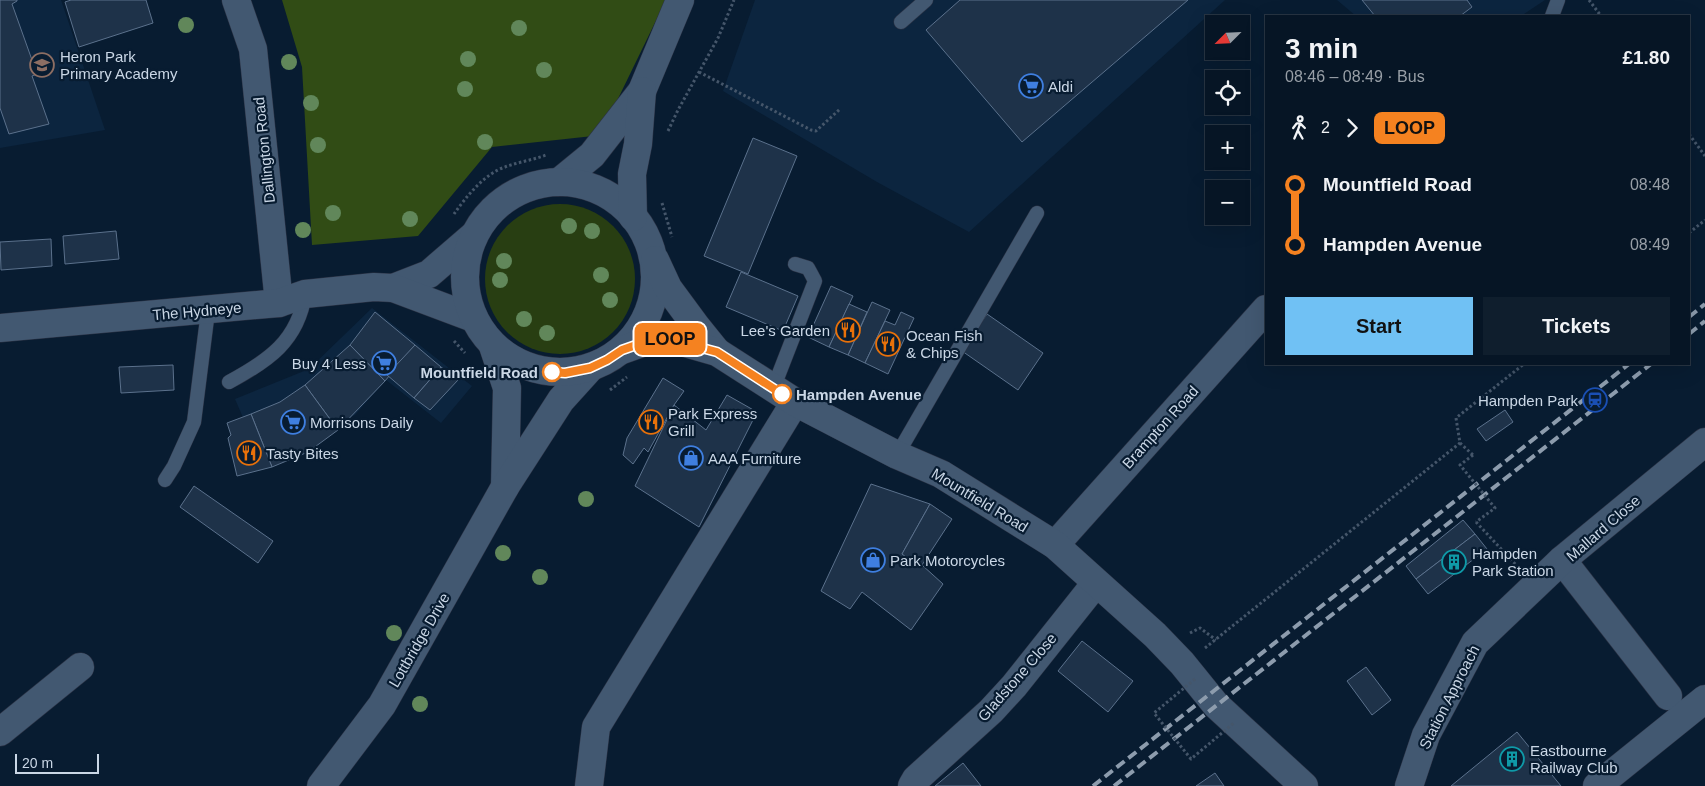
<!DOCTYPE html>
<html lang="en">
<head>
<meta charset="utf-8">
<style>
  body { margin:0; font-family:Arial,sans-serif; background:#0f1e2d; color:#f1f3f6; height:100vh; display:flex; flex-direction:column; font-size:19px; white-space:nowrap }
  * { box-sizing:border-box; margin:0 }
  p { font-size:16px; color:#989fa7 }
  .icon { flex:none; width:28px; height:28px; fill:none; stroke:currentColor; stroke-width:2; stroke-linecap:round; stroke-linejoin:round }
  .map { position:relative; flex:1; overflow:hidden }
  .sheet { position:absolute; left:1265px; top:15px; width:425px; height:350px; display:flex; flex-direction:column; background:#061525; border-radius:0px; box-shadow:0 5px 20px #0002,0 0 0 1px #273442 }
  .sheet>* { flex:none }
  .badge { padding:0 10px; border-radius:8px; font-size:18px; line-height:32px }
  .needle { width:32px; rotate:246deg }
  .controls { position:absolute; left:1205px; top:15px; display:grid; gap:10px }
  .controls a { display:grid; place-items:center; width:45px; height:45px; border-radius:0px; background:#061525; box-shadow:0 5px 20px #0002,0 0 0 1px #273442; font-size:25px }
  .scale { position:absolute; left:15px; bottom:12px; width:84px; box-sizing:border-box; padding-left:5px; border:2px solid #cad7e6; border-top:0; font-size:14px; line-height:18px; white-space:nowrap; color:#cad7e6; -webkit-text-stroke:4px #081c31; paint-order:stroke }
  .map>.badge { position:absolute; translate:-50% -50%; box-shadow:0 0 0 2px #fff }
  .legs { display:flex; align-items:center; gap:8px; height:55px; padding:0 20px; font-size:16px }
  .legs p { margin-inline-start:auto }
  .head { display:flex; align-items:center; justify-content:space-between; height:85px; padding:0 20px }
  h1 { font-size:28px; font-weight:700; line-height:38px }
  .primary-button { display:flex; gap:10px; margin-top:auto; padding:10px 20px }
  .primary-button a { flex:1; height:58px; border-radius:0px; background:#70c1f4; color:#111; font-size:20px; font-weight:700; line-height:58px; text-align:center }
  .primary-button a+a { background:#0f1e2d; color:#f1f3f6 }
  ul { padding:0 20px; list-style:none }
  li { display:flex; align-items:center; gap:18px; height:60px; font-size:19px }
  li i { display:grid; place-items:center; width:8px; height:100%; margin:0 6px; background:currentColor }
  li i::after { content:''; width:12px; height:12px; margin:-6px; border:4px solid; border-radius:50%; background:#061525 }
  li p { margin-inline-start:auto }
  li:first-child i { background:linear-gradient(#0000 50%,currentColor 0) }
  li:last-child i { background:linear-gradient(currentColor 50%,#0000 0) }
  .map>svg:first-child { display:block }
  .built { fill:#0c253f }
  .green { fill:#283e12 }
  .forest { fill:#314c15 }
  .building { fill:#1e3249; stroke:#5b718c }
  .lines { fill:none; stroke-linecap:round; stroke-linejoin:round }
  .service-casing { stroke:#2c3345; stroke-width:15 }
  .minor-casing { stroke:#2c3345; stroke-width:29 }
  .tertiary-casing { stroke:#2c3345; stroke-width:29 }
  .path { stroke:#45566a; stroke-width:3; stroke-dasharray:2.5 2.5; stroke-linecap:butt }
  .service { stroke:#425871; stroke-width:14 }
  .minor { stroke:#425871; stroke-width:28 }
  .tertiary { stroke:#425871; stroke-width:28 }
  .rail { stroke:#8d9cad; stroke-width:4; stroke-dasharray:10 5; stroke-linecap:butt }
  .path-bridge { stroke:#45566a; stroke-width:3; stroke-dasharray:2.5 2.5; stroke-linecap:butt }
  .tree { fill:#61875a }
  .line-1-casing { stroke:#fff; stroke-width:11 }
  .line-1 { stroke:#f58220; stroke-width:8 }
  .stop-1-dot { fill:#fff; stroke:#f58220; stroke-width:2.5 }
  .labels { text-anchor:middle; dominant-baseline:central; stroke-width:4.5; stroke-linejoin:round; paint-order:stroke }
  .poi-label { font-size:15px; fill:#cad7e6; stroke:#081c31; text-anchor:start }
  .street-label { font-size:15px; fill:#cad7e6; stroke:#081c31 }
  .stop-label { font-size:15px; font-weight:bold; fill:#cad7e6; stroke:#081c31; text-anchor:end }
</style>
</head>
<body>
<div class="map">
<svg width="1705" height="786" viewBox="0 0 1705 786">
  <rect width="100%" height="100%" fill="#081c31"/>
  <g class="built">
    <path d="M0 0H61L105 130 0 148Z"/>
    <path d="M755 0H1225L969 232 877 182 723 91Z"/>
    <path d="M1337 0H1545L1521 16H1356Z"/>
    <path d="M372 308 472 386 441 423 386 380 355 415 260 457 235 399 309 369Z"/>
  </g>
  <circle class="green" cx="560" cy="279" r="75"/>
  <path class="forest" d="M282 0H666L612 111 593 136 492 147 418 236 312 245 302 67Z"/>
  <g class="building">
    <path d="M0 0H17V1L12 4 37 74 32 76 49 124 9 134 0 108Z"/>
    <path d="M71 0H146L153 23 79 47 65 2Z"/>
    <path d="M960 0H1188L1022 142 926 30Z"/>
    <path d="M1362 0H1467L1472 7 1460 16H1375Z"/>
    <path d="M753 138 797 156 748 274 704 256Z"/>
    <path d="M116 231 119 259 65 264 63 236Z"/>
    <path d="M51 239 52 266 1 270 0 242Z"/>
    <path d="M741 272 798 296 783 331 726 307Z"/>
    <path d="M831 286 853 296 829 347 808 337Z"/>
    <path d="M872 302 890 310 865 363 848 355Z"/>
    <path d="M849 304 867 312 848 355 829 347Z"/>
    <path d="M375 312 415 345 385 381 350 345Z"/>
    <path d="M901 312 914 318 888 374 865 363 885 321 895 325Z"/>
    <path d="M987 314 1043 353 1018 390 962 351Z"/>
    <path d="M350 345 385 381 338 430 305 385Z"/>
    <path d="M415 345 441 367 414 398 387 375Z"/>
    <path d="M173 365 174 390 121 393 119 367Z"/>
    <path d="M441 367 458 380 430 410 414 398Z"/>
    <path d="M663 378 684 391 674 405 648 452 644 448 633 464 623 455 627 438Z"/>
    <path d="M305 385 338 430 308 452 272 467 251 414 280 402Z"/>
    <path d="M727 395 757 412 699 527 635 486 674 405 706 430Z"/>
    <path d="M1505 410 1513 422 1486 441 1477 429Z"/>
    <path d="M251 414 272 467 237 476 228 438 231 435 227 423Z"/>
    <path d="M871 484 930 504 902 554 919 566 922 565 943 584 911 630 862 592 850 609 821 591Z"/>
    <path d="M194 486 273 541 258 563 180 507Z"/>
    <path d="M930 504 952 519 922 565 919 566 902 554Z"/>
    <path d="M1463 520 1475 534 1416 579 1406 566Z"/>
    <path d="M1475 534 1487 549 1428 594 1416 579Z"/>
    <path d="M1082 641 1133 681 1108 712 1058 671Z"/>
    <path d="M1366 667 1391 700 1372 715 1347 681Z"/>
    <path d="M1517 732 1561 786H1451Z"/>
    <path d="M963 763 981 786H935Z"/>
    <path d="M1215 773 1224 786H1196Z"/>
  </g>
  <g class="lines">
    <g class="service-casing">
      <g id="service">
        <path d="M1552 16 1558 0"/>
        <path d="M901 22 926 0"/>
        <path d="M229 382C268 361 298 341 305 294"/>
        <path d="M773 389 815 281 808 268 795 264"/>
        <path d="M897 455 1037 213"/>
        <path d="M165 480 174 466 194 422 208 311"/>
      </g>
    </g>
    <g class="minor-casing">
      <g id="minor">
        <path d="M236 0 253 49 279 303"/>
        <path d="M393 288 429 274 473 236"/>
        <path d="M0 328 279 303 305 294 374 287 393 288 473 318"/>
        <path d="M493 346 507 388 505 487"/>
        <path d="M1055 545 1266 309"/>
        <path d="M1562 560 1668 696"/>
        <path d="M0 732 80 667"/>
        <path d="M321 786 382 705 505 487 534 442 561 400 590 368"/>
        <path d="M589 786 596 727 795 402"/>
        <path d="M912 786 916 779 991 711 1014 686 1096 583"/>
        <path d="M1409 786 1426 735 1475 643 1562 560 1705 442"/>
        <path d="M1597 786 1705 699"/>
      </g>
    </g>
    <g class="tertiary-casing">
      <g id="tertiary">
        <path d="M559 182 592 155 642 91 680 0"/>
        <circle cx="560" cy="277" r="95"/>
        <path d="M633 217 632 174 638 144 642 91"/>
        <path d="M655 260 668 288 696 326 717 352"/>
        <path d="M622 350 656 338 675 340 717 352 795 402 897 455 941 474 1055 545 1155 635 1182 663 1216 705 1304 786"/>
      </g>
    </g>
    <g class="path">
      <path d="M1589 0 1601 16"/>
      <path d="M699 72 811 130 816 131 840 109"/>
      <path d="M668 131 678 110 718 38 734 0"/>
      <path d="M1689 134 1705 156"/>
      <path d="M662 203 672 237"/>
      <path d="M454 214C466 197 484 174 505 167 518 162 533 160 546 155"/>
      <path d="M1689 233 1705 220"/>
      <path d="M454 341 465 353"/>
      <path d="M610 390 627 377"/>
      <path d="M1460 443 1473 455"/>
      <path d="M1476 522 1517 566"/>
      <path d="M1190 633 1200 628 1216 640"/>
      <path d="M1205 648 1460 443 1456 418 1524 364"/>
    </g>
    <use href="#service" class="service"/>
    <use href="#minor" class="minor"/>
    <use href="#tertiary" class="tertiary"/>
    <g class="rail">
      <path d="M1689 317 1705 304"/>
      <path d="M1689 334 1705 321"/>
      <path d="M1093 786 1629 364"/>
      <path d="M1114 786 1651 364"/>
    </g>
    <g class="path-bridge">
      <path d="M1473 455 1460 465 1495 508 1476 522"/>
      <path d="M1195 679 1154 713 1191 759 1235 722"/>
    </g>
  </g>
  <g class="tree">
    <circle cx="186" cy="25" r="8"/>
    <circle cx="519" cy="28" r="8"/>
    <circle cx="468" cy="59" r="8"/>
    <circle cx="289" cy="62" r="8"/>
    <circle cx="544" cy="70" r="8"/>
    <circle cx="465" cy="89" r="8"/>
    <circle cx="311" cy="103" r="8"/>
    <circle cx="485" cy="142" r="8"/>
    <circle cx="318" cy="145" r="8"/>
    <circle cx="333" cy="213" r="8"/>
    <circle cx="410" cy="219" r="8"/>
    <circle cx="569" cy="226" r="8"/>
    <circle cx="303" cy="230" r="8"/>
    <circle cx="592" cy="231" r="8"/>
    <circle cx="504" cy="261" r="8"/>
    <circle cx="601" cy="275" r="8"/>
    <circle cx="500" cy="280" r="8"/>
    <circle cx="610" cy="300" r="8"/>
    <circle cx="524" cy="319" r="8"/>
    <circle cx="547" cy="333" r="8"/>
    <circle cx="586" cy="499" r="8"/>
    <circle cx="503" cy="553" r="8"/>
    <circle cx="540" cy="577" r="8"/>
    <circle cx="394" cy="633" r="8"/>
    <circle cx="420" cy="704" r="8"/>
  </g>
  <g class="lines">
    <g class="line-1-casing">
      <path id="line-1" d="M552 372 565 373 590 368 607 360 622 350 656 338 668 339 717 352 782 394"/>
    </g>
    <use href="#line-1" class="line-1"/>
  </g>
  <defs>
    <g id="school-ring" transform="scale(1.25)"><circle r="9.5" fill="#081c31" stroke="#8d6e63" stroke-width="1.5"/><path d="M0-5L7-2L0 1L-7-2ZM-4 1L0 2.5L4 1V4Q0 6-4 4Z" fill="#8d6e63"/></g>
    <g id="supermarket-ring" transform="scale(1.25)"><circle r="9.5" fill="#081c31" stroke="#3f7fe0" stroke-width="1.5"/><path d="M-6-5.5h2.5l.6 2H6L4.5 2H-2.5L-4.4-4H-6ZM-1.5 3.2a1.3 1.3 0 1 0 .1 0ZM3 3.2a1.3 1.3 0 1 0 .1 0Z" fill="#3f7fe0"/></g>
    <g id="restaurant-ring" transform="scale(1.25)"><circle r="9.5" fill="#081c31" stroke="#e8710a" stroke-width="1.5"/><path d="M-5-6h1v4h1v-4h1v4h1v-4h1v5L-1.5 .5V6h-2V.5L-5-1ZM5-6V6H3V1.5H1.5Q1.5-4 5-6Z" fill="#e8710a"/></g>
    <g id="station-ring" transform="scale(1.25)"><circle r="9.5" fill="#081c31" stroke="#1a4fb4" stroke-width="1.5"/><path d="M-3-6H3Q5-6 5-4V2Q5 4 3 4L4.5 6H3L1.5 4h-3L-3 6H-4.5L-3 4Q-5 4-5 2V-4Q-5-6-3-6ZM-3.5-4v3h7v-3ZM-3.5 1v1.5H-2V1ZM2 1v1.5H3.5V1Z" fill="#1a4fb4"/></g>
    <g id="shop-ring" transform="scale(1.25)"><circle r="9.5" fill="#081c31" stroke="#3f7fe0" stroke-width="1.5"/><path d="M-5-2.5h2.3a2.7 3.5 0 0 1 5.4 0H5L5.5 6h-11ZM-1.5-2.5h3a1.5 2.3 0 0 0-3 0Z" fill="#3f7fe0"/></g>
    <g id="building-ring" transform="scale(1.25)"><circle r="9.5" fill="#081c31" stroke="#0f9aa8" stroke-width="1.5"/><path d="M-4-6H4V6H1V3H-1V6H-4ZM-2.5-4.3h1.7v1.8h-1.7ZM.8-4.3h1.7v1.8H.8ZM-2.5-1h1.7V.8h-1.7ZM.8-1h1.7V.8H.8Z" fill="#0f9aa8"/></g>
  </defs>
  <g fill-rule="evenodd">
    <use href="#school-ring" x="42" y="65"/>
    <use href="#supermarket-ring" x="1031" y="86"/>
    <use href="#restaurant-ring" x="848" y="330"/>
    <use href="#restaurant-ring" x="888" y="344"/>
    <use href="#supermarket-ring" x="384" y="363"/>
    <use href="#station-ring" x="1595" y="400"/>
    <use href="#supermarket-ring" x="293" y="422"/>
    <use href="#restaurant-ring" x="651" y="422"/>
    <use href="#restaurant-ring" x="249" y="453"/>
    <use href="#shop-ring" x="691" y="458"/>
    <use href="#shop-ring" x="873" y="560"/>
    <use href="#building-ring" x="1454" y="562"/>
    <use href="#building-ring" x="1512" y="759"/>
  </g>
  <g class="stop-1-dot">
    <circle cx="552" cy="372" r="9"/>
    <circle cx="782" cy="394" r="9"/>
  </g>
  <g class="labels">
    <g class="poi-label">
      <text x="60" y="56">Heron Park<tspan x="60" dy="17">Primary Academy</tspan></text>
      <text x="1048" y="86">Aldi</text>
      <text x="830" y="330" text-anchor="end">Lee's Garden</text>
      <text x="906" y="335">Ocean Fish<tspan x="906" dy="17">&amp; Chips</tspan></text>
      <text x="366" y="363" text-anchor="end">Buy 4 Less</text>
      <text x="1578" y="400" text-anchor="end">Hampden Park</text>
      <text x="668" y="413">Park Express<tspan x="668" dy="17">Grill</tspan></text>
      <text x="310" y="422">Morrisons Daily</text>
      <text x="266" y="453">Tasty Bites</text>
      <text x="708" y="458">AAA Furniture</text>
      <text x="1472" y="553">Hampden<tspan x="1472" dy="17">Park Station</tspan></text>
      <text x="890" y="560">Park Motorcycles</text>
      <text x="1530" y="750">Eastbourne<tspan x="1530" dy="17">Railway Club</tspan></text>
    </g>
    <g class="street-label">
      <text transform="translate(264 150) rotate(-96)">Dallington Road</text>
      <text transform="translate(197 311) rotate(-5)">The Hydneye</text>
      <text transform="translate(1160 427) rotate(-48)">Brampton Road</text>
      <text transform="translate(980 500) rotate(31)">Mountfield Road</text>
      <text transform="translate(1603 528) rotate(-41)">Mallard Close</text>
      <text transform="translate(419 640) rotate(-60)">Lottbridge Drive</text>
      <text transform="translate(1017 677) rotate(-49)">Gladstone Close</text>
      <text transform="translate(1449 697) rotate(-63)">Station Approach</text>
    </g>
    <g class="stop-label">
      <text x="538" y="372">Mountfield Road</text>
      <text x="796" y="394" text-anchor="start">Hampden Avenue</text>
    </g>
  </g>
</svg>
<div class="controls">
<a><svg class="needle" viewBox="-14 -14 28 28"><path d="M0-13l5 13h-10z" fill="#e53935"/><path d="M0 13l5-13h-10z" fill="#989fa7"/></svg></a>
<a><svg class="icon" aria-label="locate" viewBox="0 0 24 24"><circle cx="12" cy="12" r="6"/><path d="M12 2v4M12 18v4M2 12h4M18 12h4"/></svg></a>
<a>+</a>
<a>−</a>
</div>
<div class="scale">20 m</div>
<b class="badge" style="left:670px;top:339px;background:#f58220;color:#111">LOOP</b>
<section class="sheet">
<div class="head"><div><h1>3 min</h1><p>08:46 – 08:49 · Bus</p></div><b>£1.80</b></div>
<div class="legs"><svg class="icon" aria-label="walk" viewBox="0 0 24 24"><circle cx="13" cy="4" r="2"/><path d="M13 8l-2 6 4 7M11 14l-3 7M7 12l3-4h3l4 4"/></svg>2<svg class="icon" aria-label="forward" viewBox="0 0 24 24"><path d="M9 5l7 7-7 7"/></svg><b class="badge" style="background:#f58220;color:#111">LOOP</b></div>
<ul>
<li><i style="color:#f58220"></i><b>Mountfield Road</b><p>08:48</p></li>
<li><i style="color:#f58220"></i><b>Hampden Avenue</b><p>08:49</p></li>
</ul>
<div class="primary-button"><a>Start</a><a>Tickets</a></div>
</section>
</div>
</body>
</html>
